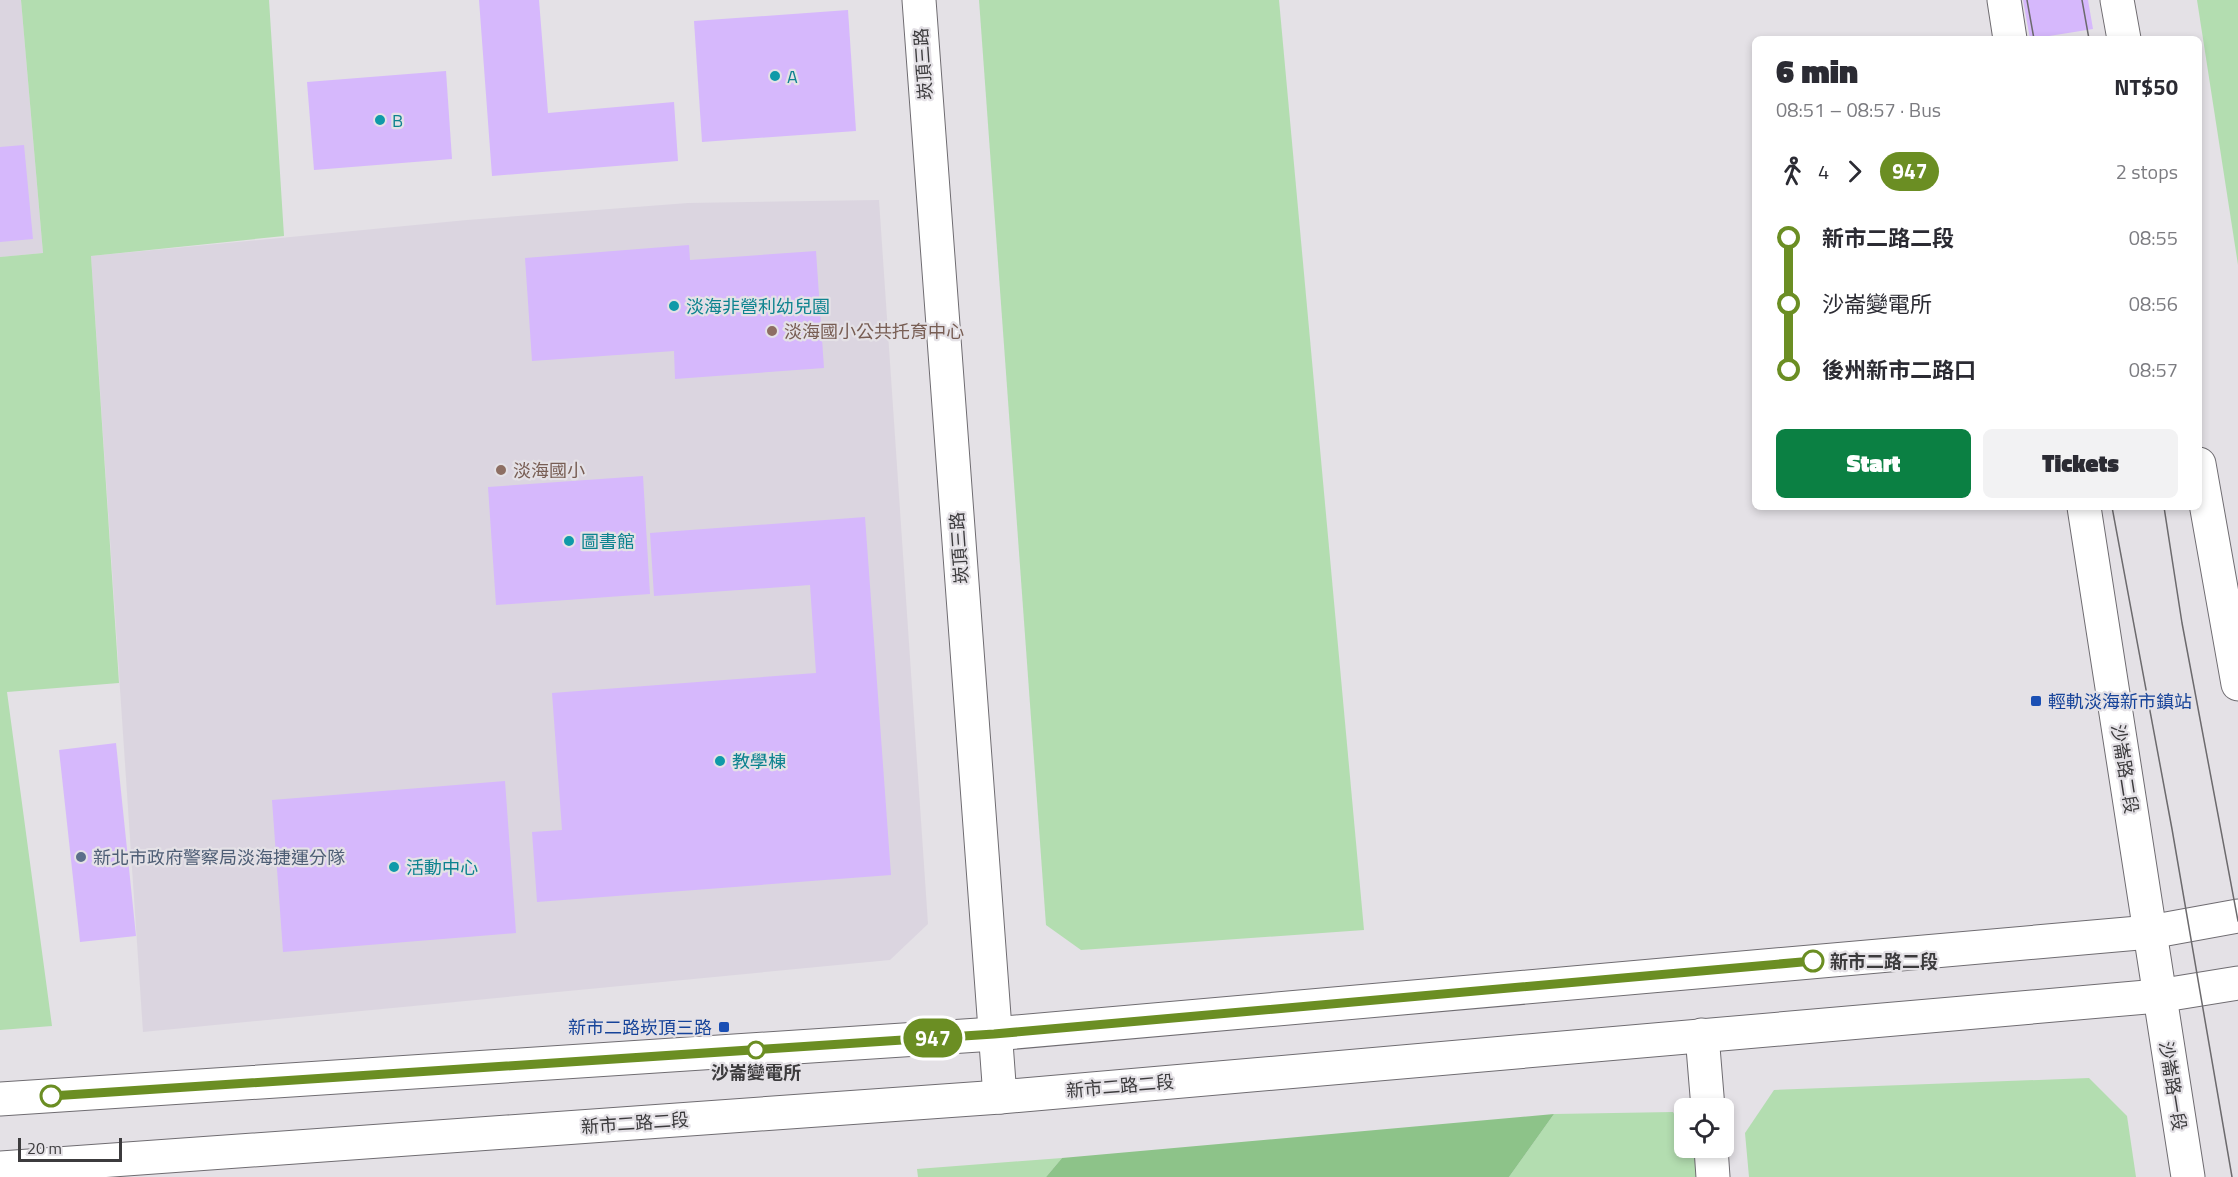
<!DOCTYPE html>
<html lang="en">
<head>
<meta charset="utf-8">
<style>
  body { margin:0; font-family:"Titillium Web","Noto Sans TC",sans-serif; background:#f2f2f3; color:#2b2b33; height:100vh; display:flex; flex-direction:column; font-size:22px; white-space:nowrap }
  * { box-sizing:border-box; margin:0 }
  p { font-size:20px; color:#7c7c81 }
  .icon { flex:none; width:33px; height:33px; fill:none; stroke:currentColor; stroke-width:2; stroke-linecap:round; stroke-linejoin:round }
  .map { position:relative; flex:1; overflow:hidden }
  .panel { position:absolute; left:1752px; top:36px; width:450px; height:474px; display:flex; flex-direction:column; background:#fff; border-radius:9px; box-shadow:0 3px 9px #0003 }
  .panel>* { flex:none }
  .badge { padding:0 12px; border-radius:20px; font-size:21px; line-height:39px }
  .buttons { position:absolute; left:1674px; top:1098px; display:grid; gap:12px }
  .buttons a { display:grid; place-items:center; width:60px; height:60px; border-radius:9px; background:#fff; box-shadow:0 3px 9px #0003; font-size:30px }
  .scale { position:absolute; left:18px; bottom:15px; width:104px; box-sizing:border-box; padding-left:6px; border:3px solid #3c3b3d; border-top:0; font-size:16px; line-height:21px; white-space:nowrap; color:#3c3b3d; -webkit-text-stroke:4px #e4e1e6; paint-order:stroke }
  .map>.badge { position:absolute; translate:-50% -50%; box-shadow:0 0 0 3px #fff }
  .legs { display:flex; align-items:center; gap:9px; height:66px; padding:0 24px; font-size:20px }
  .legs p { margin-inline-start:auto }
  .summary { display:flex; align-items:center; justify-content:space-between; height:102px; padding:0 24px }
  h1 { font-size:33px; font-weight:800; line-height:45px }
  .button { display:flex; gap:12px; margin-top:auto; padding:12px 24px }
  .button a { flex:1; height:69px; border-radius:9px; background:#0b8043; color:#fff; font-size:24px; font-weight:800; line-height:69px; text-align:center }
  .button a+a { background:#f2f2f3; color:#2b2b33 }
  ul { padding:0 24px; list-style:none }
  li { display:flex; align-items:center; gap:21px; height:66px; font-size:22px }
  li i { display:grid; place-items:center; width:9px; height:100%; margin:0 8px; background:currentColor }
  li i::after { content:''; width:15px; height:15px; margin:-8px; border:4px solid; border-radius:50%; background:#fff }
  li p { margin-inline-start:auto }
  li:first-child i { background:linear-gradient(#0000 50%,currentColor 0) }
  li:last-child i { background:linear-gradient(currentColor 50%,#0000 0) }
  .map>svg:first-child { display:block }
  .built { fill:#dbd5e0 }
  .green { fill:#b3ddb0 }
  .forest { fill:#8dc389 }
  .building { fill:#d6b8fc }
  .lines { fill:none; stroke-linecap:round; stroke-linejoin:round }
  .minor-casing { stroke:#6f6c71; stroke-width:35 }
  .tertiary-casing { stroke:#6f6c71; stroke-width:35 }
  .minor { stroke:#fff; stroke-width:33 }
  .tertiary { stroke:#fff; stroke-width:33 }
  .tram { stroke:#6c6a6d; stroke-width:1.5 }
  .line-1-casing { stroke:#fff; stroke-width:14 }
  .line-1 { stroke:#6b8e23; stroke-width:9 }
  .culture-dot { fill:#0f9aa8; stroke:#e4e1e6; stroke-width:2 }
  .education-dot { fill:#8d6e63; stroke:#e4e1e6; stroke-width:2 }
  .transit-dot { fill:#1a4fb4; stroke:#e4e1e6; stroke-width:2 }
  .service-dot { fill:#5c6f8a; stroke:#e4e1e6; stroke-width:2 }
  .stop-1-dot { fill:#fff; stroke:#6b8e23; stroke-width:3 }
  .labels { text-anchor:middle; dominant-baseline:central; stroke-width:4.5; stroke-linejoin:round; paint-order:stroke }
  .street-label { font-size:18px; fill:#3c3b3d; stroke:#e4e1e6 }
  .culture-label { font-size:18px; fill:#0d838f; stroke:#e4e1e6; text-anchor:start }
  .education-label { font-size:18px; fill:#785e54; stroke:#e4e1e6; text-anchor:start }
  .transit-label { font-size:18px; fill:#164399; stroke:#e4e1e6; text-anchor:start }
  .service-label { font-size:18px; fill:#4e5e75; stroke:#e4e1e6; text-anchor:start }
  .stop-label { font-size:18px; font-weight:bold; fill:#3c3b3d; stroke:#e4e1e6; text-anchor:start }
</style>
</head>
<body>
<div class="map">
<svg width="2238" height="1177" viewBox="0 0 2238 1177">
  <rect width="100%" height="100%" fill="#e4e1e6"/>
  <g class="built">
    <path d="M0 0H21L43 253 0 257Z"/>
    <path d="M879 200 928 924 890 960 143 1032 91 256 467 220 688 203Z"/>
  </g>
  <g class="green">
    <path d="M21 0H269L284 236 91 256 119 683 7 692 52 1026 0 1030V257L43 253Z"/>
    <path d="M979 0H1279L1364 930 1081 950 1046 925Z"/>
    <path d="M2197 0H2238V265Z"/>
    <path d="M2089 1078 2127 1116 2136 1177H1749L1745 1133 1774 1090Z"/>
    <path d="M1673 1112 1684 1131V1148H1694L1696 1177H1509L1554 1114Z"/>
    <path d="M1062 1158 1046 1177H918L917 1169Z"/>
  </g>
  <path class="forest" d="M1554 1114 1509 1177H1046L1062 1158Z"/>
  <g class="building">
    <path d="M479 0H539L548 113 674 102 678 161 492 176Z"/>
    <path d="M2023 0H2088L2093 29 2030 39Z"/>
    <path d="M848 10 856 131 702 142 694 21Z"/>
    <path d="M446 71 452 159 314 170 307 82Z"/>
    <path d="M24 145 33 239 0 242V147Z"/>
    <path d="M689 245 690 260 816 251 824 368 675 379 674 351 532 361 525 258Z"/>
    <path d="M643 476 650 594 496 605 488 487Z"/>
    <path d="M865 517 891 875 537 902 532 832 562 830 552 693 816 673 810 585 654 596 650 533Z"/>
    <path d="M116 743 136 936 80 942 59 750Z"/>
    <path d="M505 781 516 933 283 952 272 800Z"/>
  </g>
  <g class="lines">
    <g class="minor-casing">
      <g id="minor">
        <path d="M919 0 1000 1097"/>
        <path d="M1702 1035 1708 1108"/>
        <path d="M1711 1148 1713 1177"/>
      </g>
    </g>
    <g class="tertiary-casing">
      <g id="tertiary">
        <path d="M2004 0 2010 39"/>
        <path d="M2117 0 2124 39"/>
        <path d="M2199 464 2238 684"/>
        <path d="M2084 507 2188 1177"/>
        <path d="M0 1099 994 1034 2150 932 2238 916"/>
        <path d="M0 1168 1000 1097 2158 996 2238 983"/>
      </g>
    </g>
    <use href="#minor" class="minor"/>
    <use href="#tertiary" class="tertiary"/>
    <g class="tram">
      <path d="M2027 0 2034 39"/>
      <path d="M2082 0 2089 39"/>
      <path d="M2112 507 2172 829 2232 1177"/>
      <path d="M2164 507 2182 623 2238 921"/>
    </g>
  </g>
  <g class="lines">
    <g class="line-1-casing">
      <path id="line-1" d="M51 1096 994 1034 1813 961"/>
    </g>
    <use href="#line-1" class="line-1"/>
  </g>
  <g class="culture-dot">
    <circle cx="775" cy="76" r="6"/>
    <circle cx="380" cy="120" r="6"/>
    <circle cx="674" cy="306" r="6"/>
    <circle cx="569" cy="541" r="6"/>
    <circle cx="720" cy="761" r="6"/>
    <circle cx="394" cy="867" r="6"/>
  </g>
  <g class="education-dot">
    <circle cx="772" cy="331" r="6"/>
    <circle cx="501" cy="470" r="6"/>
  </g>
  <g class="transit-dot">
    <rect x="2030" y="695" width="12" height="12" rx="3"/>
    <rect x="718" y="1021" width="12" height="12" rx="3"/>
  </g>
  <circle class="service-dot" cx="81" cy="857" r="6"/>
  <g class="stop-1-dot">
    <circle cx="1813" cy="961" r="10"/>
    <circle cx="756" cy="1050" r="8"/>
    <circle cx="51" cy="1096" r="10"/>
  </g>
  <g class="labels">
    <g class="street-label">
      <text transform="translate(923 64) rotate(-94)">崁頂三路</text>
      <text transform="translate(959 548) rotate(-94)">崁頂三路</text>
      <text transform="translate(2125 769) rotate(81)">沙崙路二段</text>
      <text transform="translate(1120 1086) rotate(-5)">新市二路二段</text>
      <text transform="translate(2173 1086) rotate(81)">沙崙路一段</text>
      <text transform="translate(635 1123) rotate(-4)">新市二路二段</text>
    </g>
    <g class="culture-label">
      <text x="787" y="76">A</text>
      <text x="392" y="120">B</text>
      <text x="686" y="306">淡海非營利幼兒園</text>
      <text x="581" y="541">圖書館</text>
      <text x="732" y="761">教學棟</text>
      <text x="406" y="867">活動中心</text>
    </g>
    <g class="education-label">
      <text x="784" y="331">淡海國小公共托育中心</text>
      <text x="513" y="470">淡海國小</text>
    </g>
    <g class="transit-label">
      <text x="2048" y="701">輕軌淡海新市鎮站</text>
      <text x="712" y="1027" text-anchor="end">新市二路崁頂三路</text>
    </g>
    <g class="service-label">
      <text x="93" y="857">新北市政府警察局淡海捷運分隊</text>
    </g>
    <g class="stop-label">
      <text x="1830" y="961">新市二路二段</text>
      <text x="756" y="1072" text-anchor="middle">沙崙變電所</text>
    </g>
  </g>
</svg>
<div class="buttons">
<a><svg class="icon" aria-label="locate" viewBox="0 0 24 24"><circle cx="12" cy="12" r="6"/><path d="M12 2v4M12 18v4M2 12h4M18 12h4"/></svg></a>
</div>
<div class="scale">20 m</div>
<b class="badge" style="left:933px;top:1038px;background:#6b8e23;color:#fff">947</b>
<section class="panel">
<div class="summary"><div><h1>6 min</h1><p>08:51 – 08:57 · Bus</p></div><b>NT$50</b></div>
<div class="legs"><svg class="icon" aria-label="walk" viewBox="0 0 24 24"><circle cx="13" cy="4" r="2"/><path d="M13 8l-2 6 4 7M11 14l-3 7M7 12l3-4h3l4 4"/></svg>4<svg class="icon" aria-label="forward" viewBox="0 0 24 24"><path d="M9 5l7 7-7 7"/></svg><b class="badge" style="background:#6b8e23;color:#fff">947</b><p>2 stops</p></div>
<ul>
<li><i style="color:#6b8e23"></i><b>新市二路二段</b><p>08:55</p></li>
<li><i style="color:#6b8e23"></i><span>沙崙變電所</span><p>08:56</p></li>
<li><i style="color:#6b8e23"></i><b>後州新市二路口</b><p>08:57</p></li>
</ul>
<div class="button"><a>Start</a><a>Tickets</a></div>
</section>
</div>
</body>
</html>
